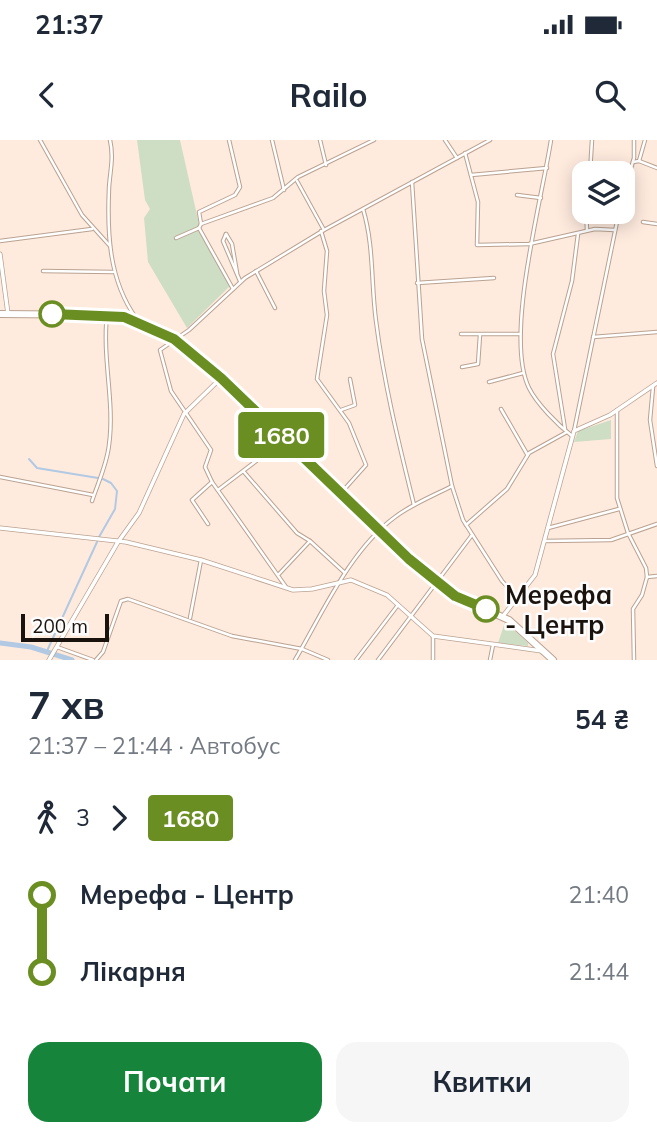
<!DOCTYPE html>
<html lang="uk">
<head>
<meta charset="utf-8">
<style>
  body { margin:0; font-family:Mulish,sans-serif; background:#f6f6f7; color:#1f2937; height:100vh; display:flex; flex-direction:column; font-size:26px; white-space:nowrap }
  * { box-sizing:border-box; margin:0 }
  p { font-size:23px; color:#747a83 }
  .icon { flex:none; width:38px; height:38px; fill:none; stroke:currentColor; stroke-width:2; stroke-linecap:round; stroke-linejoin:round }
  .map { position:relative; height:520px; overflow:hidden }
  .drawer { display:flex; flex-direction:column; background:#fff; flex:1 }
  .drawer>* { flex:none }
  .badge { padding:0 14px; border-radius:5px; font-size:24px; line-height:46px }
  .fabs { position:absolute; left:572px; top:21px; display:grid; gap:14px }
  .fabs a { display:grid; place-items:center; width:63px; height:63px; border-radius:14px; background:#fff; box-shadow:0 4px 18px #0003; font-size:35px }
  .scale { position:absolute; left:21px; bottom:18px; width:88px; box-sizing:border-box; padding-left:7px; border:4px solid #1a120d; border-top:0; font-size:19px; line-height:24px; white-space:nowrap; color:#1a120d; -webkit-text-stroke:5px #fcfcfc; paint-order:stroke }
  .map>.badge { position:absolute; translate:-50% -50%; box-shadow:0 0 0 4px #fff }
  .legs { display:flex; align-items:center; gap:10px; height:77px; padding:0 28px; font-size:23px }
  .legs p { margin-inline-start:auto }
  .summary { display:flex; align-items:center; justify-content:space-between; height:119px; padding:0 28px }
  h1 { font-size:38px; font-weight:700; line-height:52px }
  .action { display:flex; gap:14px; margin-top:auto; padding:14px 28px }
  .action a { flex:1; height:80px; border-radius:21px; background:#17843b; color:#fff; font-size:28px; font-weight:700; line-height:80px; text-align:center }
  .action a+a { background:#f6f6f7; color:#1f2937 }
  ul { padding:0 28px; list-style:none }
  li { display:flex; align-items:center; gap:24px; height:77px; font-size:26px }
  li i { display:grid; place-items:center; width:10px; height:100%; margin:0 9px; background:currentColor }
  li i::after { content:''; width:18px; height:18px; margin:-9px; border:5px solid; border-radius:50%; background:#fff }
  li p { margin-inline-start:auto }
  li:first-child i { background:linear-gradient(#0000 50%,currentColor 0) }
  li:last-child i { background:linear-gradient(currentColor 50%,#0000 0) }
  .status { display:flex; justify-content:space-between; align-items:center; height:49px; padding:0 35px; background:#fff; direction:ltr }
  .status svg { height:19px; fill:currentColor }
  header { display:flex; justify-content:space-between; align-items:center; height:91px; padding:0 28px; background:#fff; font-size:32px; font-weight:700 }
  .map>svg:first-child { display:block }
  .green { fill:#cddec5 }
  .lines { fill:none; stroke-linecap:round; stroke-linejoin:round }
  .stream { stroke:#b1c9e3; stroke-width:2 }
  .river { stroke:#b1c9e3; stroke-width:5 }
  .minor-casing { stroke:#b9a292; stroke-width:4.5 }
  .tertiary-casing { stroke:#b9a292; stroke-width:5 }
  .trunk-casing { stroke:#b9a292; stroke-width:8 }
  .minor { stroke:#fff; stroke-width:2.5 }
  .tertiary { stroke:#fff; stroke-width:3.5 }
  .trunk { stroke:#fff; stroke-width:6 }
  .line-1-casing { stroke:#fff; stroke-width:16 }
  .line-1 { stroke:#6b8e23; stroke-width:10 }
  .stop-1-dot { fill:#fff; stroke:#6b8e23; stroke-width:3.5 }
  .labels { text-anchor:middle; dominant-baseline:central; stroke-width:5; stroke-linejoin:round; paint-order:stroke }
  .stop-label { font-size:26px; font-weight:bold; fill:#1a120d; stroke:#fcfcfc; text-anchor:start }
</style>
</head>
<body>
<div class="status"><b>21:37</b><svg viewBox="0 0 49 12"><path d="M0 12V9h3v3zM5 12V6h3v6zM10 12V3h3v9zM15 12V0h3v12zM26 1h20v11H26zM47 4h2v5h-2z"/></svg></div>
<header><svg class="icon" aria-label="back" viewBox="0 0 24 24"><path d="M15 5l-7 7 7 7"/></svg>Railo<svg class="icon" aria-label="search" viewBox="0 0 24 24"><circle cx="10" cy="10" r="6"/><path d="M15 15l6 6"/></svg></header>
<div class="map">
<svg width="657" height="520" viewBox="0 0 657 520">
  <rect width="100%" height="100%" fill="#ffebde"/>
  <g class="green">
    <path d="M137 0H180L199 84 197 88 230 146 187 188 148 122 144 78 150 69 145 60Z"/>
    <path d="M611 280V299L574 302 578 291Z"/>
    <path d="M505 482 528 503V506L498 503Z"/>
  </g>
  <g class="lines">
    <g class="stream">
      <path d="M29 319 37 328 98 338"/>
      <path d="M99 397 115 369 117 351 111 343 103 339"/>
      <path d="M47 511 97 402"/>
    </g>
    <path class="river" d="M0 503 31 507 72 520"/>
    <g class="minor-casing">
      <g id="minor">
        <path d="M40 0 82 75 110 106"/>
        <path d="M110 0C114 18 110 31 109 48 107 94 109 140 136 178"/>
        <path d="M229 0 240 47 235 55 199 72 201 84 199 88 233 149"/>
        <path d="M272 0 284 50"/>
        <path d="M320 0 326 25"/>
        <path d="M445 0 457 18"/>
        <path d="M551 0C542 59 504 197 529 248 537 264 558 285 572 296"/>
        <path d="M465 13 478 62 477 105 529 104 595 89 615 90"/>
        <path d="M639 21 657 28"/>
        <path d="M633 22 639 21 645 0"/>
        <path d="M590 33 592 0"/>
        <path d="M471 35 547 28"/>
        <path d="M297 41 324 90"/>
        <path d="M412 42 422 199 452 346 463 380 502 441 516 456"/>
        <path d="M517 55 541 58"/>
        <path d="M623 55 634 18V0"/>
        <path d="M363 69C374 105 371 144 376 181 384 244 399 304 414 365"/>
        <path d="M586 72 587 90"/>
        <path d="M643 82 657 84"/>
        <path d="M201 84 273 58 298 37 374 0"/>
        <path d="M321 91 327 111 324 151 327 175 317 239 349 283 366 325 341 353"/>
        <path d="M226 94 223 101 240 141"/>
        <path d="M226 94 232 104 237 133"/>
        <path d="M176 98 199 88"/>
        <path d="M0 101 92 89"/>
        <path d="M43 131 113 132"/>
        <path d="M256 131 275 168"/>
        <path d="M417 143 494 138"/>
        <path d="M461 194H519"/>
        <path d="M593 197 657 192"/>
        <path d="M462 227 478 224 480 195"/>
        <path d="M489 242 523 233"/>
        <path d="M653 247 650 280 657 326"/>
        <path d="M501 269 527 314"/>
        <path d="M341 270 355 265 350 239"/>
        <path d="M617 270V358L628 393 646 428 647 437 642 455 633 469 634 520"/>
        <path d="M565 289 553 214 572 141 578 94"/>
        <path d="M574 291 619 72"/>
        <path d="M244 332 297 393 310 401"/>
        <path d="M0 337 93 355"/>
        <path d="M218 350 285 299"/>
        <path d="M92 361C98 343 107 324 109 305 115 262 102 219 107 175"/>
        <path d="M208 384 192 360 212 342"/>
        <path d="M466 385 507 349 529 313 567 292"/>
        <path d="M548 388 619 369"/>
        <path d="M545 401 611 400 657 384"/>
        <path d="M279 434 310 401 345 433"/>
        <path d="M647 437 657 436"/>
        <path d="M286 447 212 342 205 327 211 310 171 251 160 210 189 190 245 138 324 90 490 0"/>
        <path d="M190 478 201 420"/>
        <path d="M433 496V520"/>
        <path d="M57 507 93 520"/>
        <path d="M96 520 103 512 121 461 128 459 232 496 302 509 328 520"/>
        <path d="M295 520C322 474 350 410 395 377 412 364 433 356 452 346"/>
        <path d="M356 520 398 465"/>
        <path d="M378 520 472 395"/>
        <path d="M490 520 493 505"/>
      </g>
    </g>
    <g class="tertiary-casing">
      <g id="tertiary">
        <path d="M0 114 8 174"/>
        <path d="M0 388 126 402 201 420 293 450 312 449 351 440 387 455 433 496 542 511"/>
        <path d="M503 476 535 435 574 291 610 275 657 243"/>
        <path d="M49 520 118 402 139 373 184 274 221 238"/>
      </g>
    </g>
    <g class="trunk-casing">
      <path id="trunk" d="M0 174 115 175 138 181 174 199 221 238 409 419 455 456 509 480 553 520"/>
    </g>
    <use href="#minor" class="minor"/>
    <use href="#tertiary" class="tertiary"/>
    <use href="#trunk" class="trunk"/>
  </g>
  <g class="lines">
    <g class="line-1-casing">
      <path id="line-1" d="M52 174 124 177 174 199 221 238 409 419 455 456 486 469"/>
    </g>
    <use href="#line-1" class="line-1"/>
  </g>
  <g class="stop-1-dot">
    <circle cx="52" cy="174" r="12"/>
    <circle cx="486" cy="469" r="12"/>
  </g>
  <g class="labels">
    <g class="stop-label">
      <text x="505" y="454">Мерефа<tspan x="505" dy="30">- Центр</tspan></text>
    </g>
  </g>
</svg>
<div class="fabs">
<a><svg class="icon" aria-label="layers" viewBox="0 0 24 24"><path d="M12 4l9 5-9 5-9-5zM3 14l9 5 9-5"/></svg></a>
</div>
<div class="scale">200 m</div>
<b class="badge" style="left:281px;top:295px;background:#6b8e23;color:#fff">1680</b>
</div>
<section class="drawer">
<div class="summary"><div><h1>7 хв</h1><p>21:37 – 21:44 · Автобус</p></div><b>54 ₴</b></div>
<div class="legs"><svg class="icon" aria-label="walk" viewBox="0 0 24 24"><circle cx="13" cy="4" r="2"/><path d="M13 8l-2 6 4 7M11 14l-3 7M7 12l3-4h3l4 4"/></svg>3<svg class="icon" aria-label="forward" viewBox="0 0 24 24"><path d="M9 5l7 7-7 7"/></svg><b class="badge" style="background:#6b8e23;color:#fff">1680</b></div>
<ul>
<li><i style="color:#6b8e23"></i><b>Мерефа - Центр</b><p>21:40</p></li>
<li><i style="color:#6b8e23"></i><b>Лікарня</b><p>21:44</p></li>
</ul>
<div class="action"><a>Почати</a><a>Квитки</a></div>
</section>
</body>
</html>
